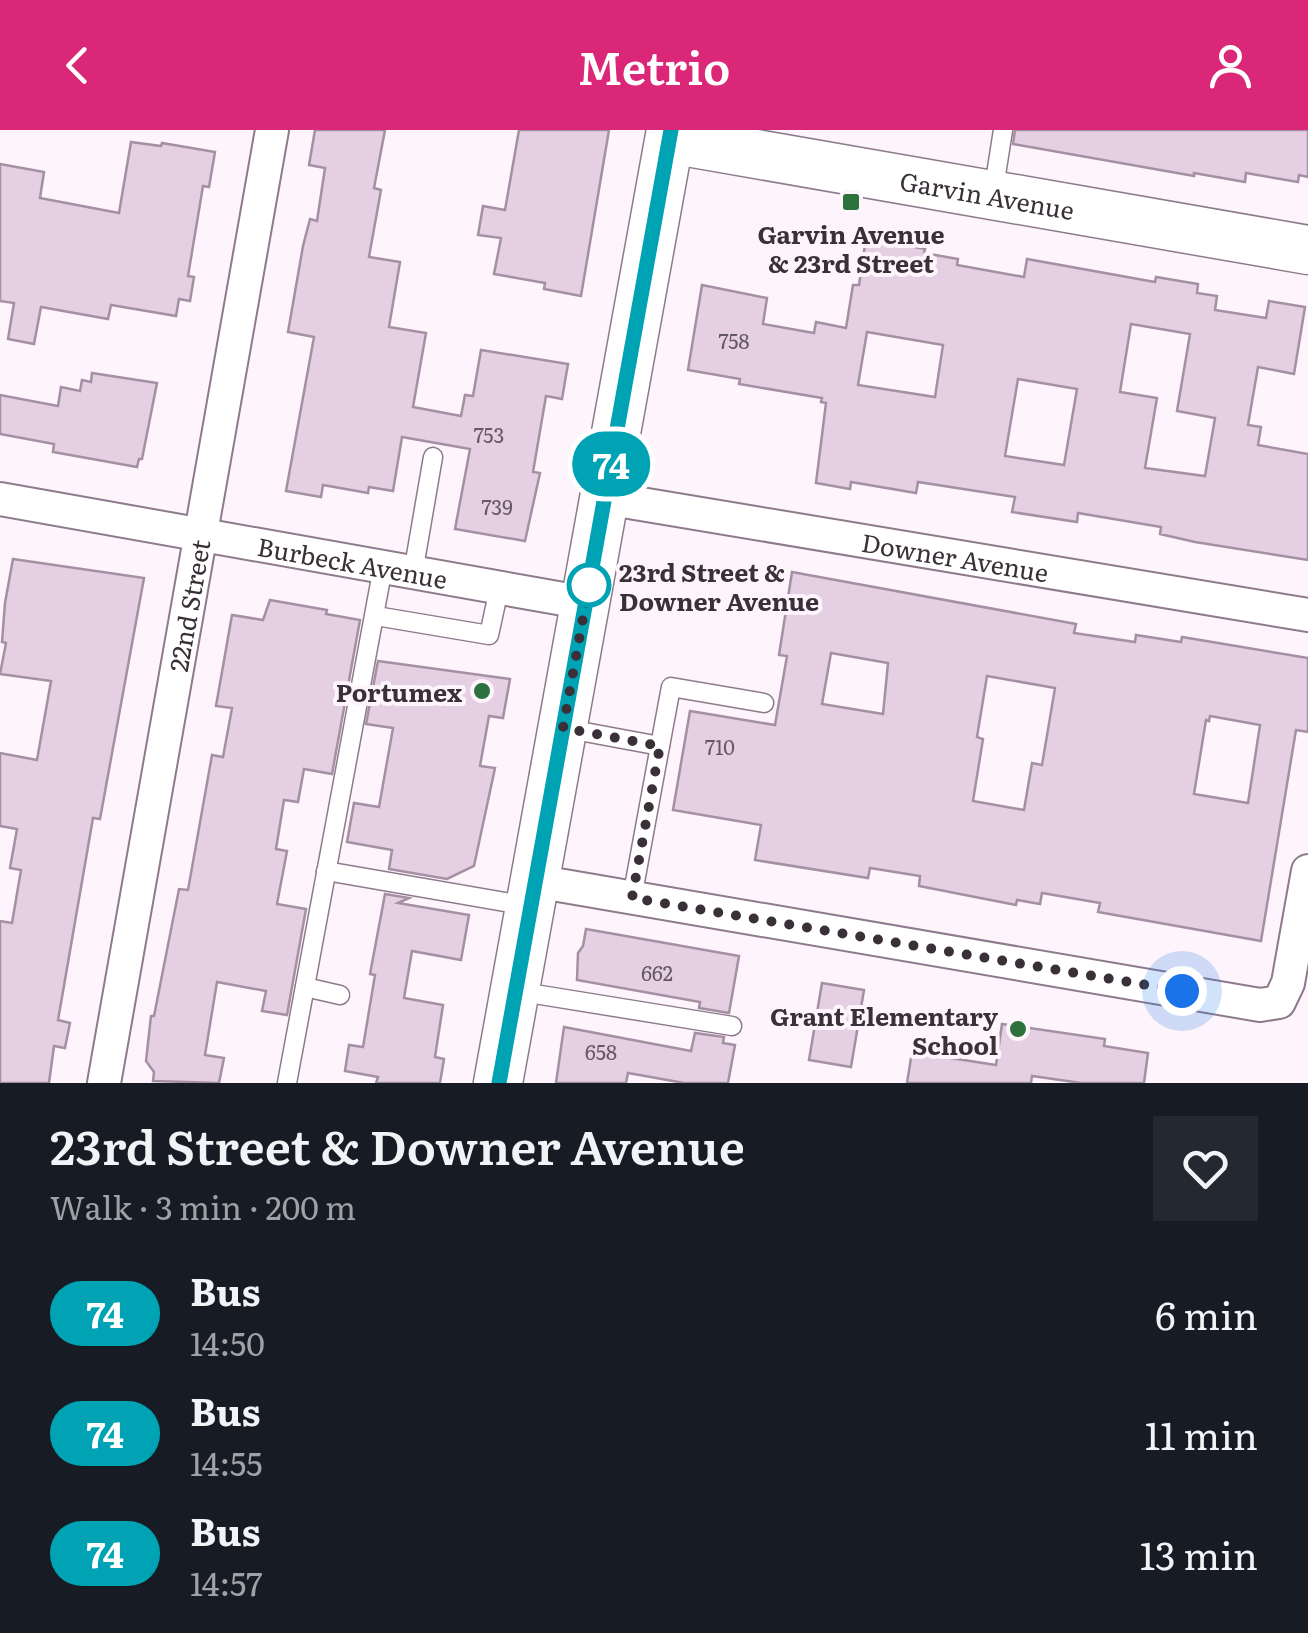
<!DOCTYPE html>
<html lang="en">
<head>
<meta charset="utf-8">
<style>
  body { margin:0; font-family:Literata,serif; background:#242831; color:#f1f3f6; height:100vh; display:flex; flex-direction:column; font-size:38px; white-space:nowrap }
  * { box-sizing:border-box; margin:0 }
  p { font-size:32px; color:#9ea1a6 }
  .icon { flex:none; width:55px; height:55px; fill:none; stroke:currentColor; stroke-width:2; stroke-linecap:round; stroke-linejoin:round }
  .map { position:relative; height:953px; overflow:hidden }
  .details { display:flex; flex-direction:column; background:#171b24; flex:1 }
  .details>* { flex:none }
  .badge { padding:0 20px; border-radius:32px; font-size:35px; line-height:65px }
  .you { position:absolute; width:50px; height:50px; margin:-25px; border:8px solid #fff; border-radius:50%; background:#1a73e8; box-shadow:0 0 0 15px #1a73e833 }
  .map>.badge { position:absolute; translate:-50% -50%; box-shadow:0 0 0 5px #fff }
  .round { display:grid; place-items:center; flex:none; width:105px; height:105px; border-radius:0px; background:#242831 }
  .headline { display:flex; align-items:center; justify-content:space-between; height:170px; padding:0 50px }
  h1 { font-size:48px; font-weight:600; line-height:75px }
  ul { padding:0; list-style:none }
  li { display:flex; align-items:center; gap:30px; height:120px; padding:0 50px }
  li div { flex:1 }
  li b { display:block; font-size:38px }
  li em { font-style:normal }
  li .badge { min-width:110px; font-weight:700; text-align:center }
  header { display:flex; justify-content:space-between; align-items:center; height:130px; padding:0 50px; background:#db2777; color:#fff; font-size:45px; font-weight:600 }
  .map>svg:first-child { display:block }
  .building { fill:#e5cfe3; stroke:#a590a3; stroke-width:2.5; fill-rule:evenodd }
  .lines { fill:none; stroke-linecap:round; stroke-linejoin:round }
  .lane-casing { stroke:#8e7a8c; stroke-width:21 }
  .street-casing { stroke:#8e7a8c; stroke-width:36 }
  .secondary-casing { stroke:#8e7a8c; stroke-width:51 }
  .lane { stroke:#fff; stroke-width:18 }
  .street { stroke:#fff; stroke-width:32 }
  .secondary { stroke:#fff; stroke-width:48 }
  .line-casing { stroke:#fff; stroke-width:22 }
  .line { stroke:#00a3b4; stroke-width:15 }
  .walk { stroke:#393038; stroke-width:10; stroke-dasharray:0 18 }
  .poi-dot { fill:#2d713c; stroke:#fdf4fc; stroke-width:4 }
  .stop-dot { fill:#fff; stroke:#00a3b4; stroke-width:5 }
  .labels { text-anchor:middle; dominant-baseline:central; stroke-width:8; stroke-linejoin:round; paint-order:stroke }
  .number-label { font-size:20px; fill:#645863 }
  .street-label { font-size:25px; fill:#393038; stroke:#fdf4fc }
  .poi-label { font-size:25px; font-weight:bold; fill:#393038; stroke:#fdf4fc; text-anchor:end }
  .stop-label { font-size:25px; font-weight:bold; fill:#393038; stroke:#fdf4fc; text-anchor:start }
</style>
</head>
<body>
<header><svg class="icon" aria-label="back" viewBox="0 0 24 24"><path d="M15 5l-7 7 7 7"/></svg>Metrio<svg class="icon" aria-label="person" viewBox="0 0 24 24"><circle cx="12" cy="8" r="4"/><path d="M4 21q1-7 8-7t8 7"/></svg></header>
<div class="map">
<svg width="1308" height="953" viewBox="0 0 1308 953">
  <rect width="100%" height="100%" fill="#fdf4fc"/>
  <g class="building">
    <path d="M315 0H385L374 58 381 60 369 127 400 132 389 197 426 203 413 277 461 286 465 265 473 266 481 220 568 234 562 269 546 266 533 342 540 343 525 411 455 399 470 319 402 307 393 361 369 357 368 363 323 355 321 367 286 361 314 207 288 202 303 116 310 89 317 91 325 38 309 35Z"/>
    <path d="M519 0H609L581 166 544 159 545 153 494 144 501 108 478 105 483 76 505 80Z"/>
    <path d="M1015 0H1308V47L1299 45 1298 52 1246 43 1245 52 1194 43V46L1013 14Z"/>
    <path d="M131 12 161 16 162 13 215 22 209 57 203 56 188 146 194 147 190 171 179 169 176 186 111 175 108 189 41 177 34 214 8 209 14 173 0 171V34L44 42 40 68 119 83Z"/>
    <path d="M866 108 925 119 924 123 958 129 957 135 1024 147 1027 129 1155 152 1156 147 1198 154 1197 163 1217 166 1215 180 1266 188 1269 171 1305 177 1294 244 1258 237 1248 295 1261 297 1258 315 1308 324V430L1195 412 1160 404 1161 397 1078 383 1077 392 1012 382 1015 367 918 352 916 363 851 352 850 359 816 353 826 273 821 272 822 268 739 254 740 249 688 240 702 155 767 168 763 194 814 203 816 192 846 198 853 155H859ZM1131 194 1190 204 1177 281 1215 288 1205 346 1145 338 1157 268 1120 262ZM867 202 943 215 935 267 858 255ZM1018 249 1077 259 1064 335 1005 326Z"/>
    <path d="M92 243 157 253 142 329H139L137 337 53 322 54 314 0 304V265L58 276 61 257 80 261 82 250 91 252Z"/>
    <path d="M13 429 144 448 100 689 93 688 61 873 58 890 70 893 65 918 54 916 49 953H0V791L12 793 21 740 10 738 17 699 0 696V623L37 630 51 551 0 544 6 513 2 512 5 473Z"/>
    <path d="M792 442 1076 494 1074 503 1135 512 1136 505 1181 512 1182 507 1308 528V602L1296 600 1261 811 1098 782 1100 773 1042 763 1040 774 1017 770 1016 775 919 756 920 746 870 738 868 748 755 730 761 695 673 680 690 581 775 595 787 526 779 525ZM831 523 888 533 883 584 822 574ZM987 546 1055 558 1042 635 1032 633 1024 680 973 671 983 609 977 607ZM1210 586 1260 595 1248 673 1194 664 1206 590 1209 591Z"/>
    <path d="M270 470 327 480 326 484 360 490 332 644 304 639 298 672 284 670 276 719 287 721 277 774 306 779 287 885 262 881 266 861 217 852 205 925 224 928 219 953 153 951 154 942 146 931 151 886H154L179 759 188 760 212 625 223 627 232 578 216 576 232 485 263 490Z"/>
    <path d="M378 531 510 549 503 588 489 586 480 636 495 638 474 736 447 749 389 739 392 720 347 712 354 673 379 677 393 598 366 594Z"/>
    <path d="M385 764 409 768 398 773 469 785 461 830 412 821 404 868 443 875 435 927 444 929 440 953H376L378 947 345 941 349 915 363 917 375 845 370 844Z"/>
    <path d="M586 799 739 826 729 883 699 878 700 872 577 850 578 823 583 816Z"/>
    <path d="M822 853 864 860 851 937 809 930Z"/>
    <path d="M1002 894 1105 909 1104 916 1148 923 1144 953H1081L1032 946 1031 953H907L912 922 996 935Z"/>
    <path d="M564 897 691 921 695 903 724 907 723 913 735 915 728 953H684L628 943 626 953H556Z"/>
  </g>
  <g class="lines">
    <g class="lane-casing">
      <g id="lane">
        <path d="M993 64 1003 0"/>
        <path d="M413 443 433 327"/>
        <path d="M376 486 489 505 499 459"/>
        <path d="M563 598 660 616 632 768"/>
        <path d="M660 616 671 557 764 573"/>
        <path d="M326 741 528 776"/>
        <path d="M305 857 340 865"/>
        <path d="M516 861 732 896"/>
        <path d="M287 953 383 437"/>
      </g>
    </g>
    <g class="street-casing">
      <g id="street">
        <path id="s1" d="M605 368 1308 485"/>
        <path id="s2" d="M0 369 586 473"/>
        <path d="M535 751 1260 875 1279 872 1288 853 1308 741"/>
        <path id="s3" d="M104 953 272 0"/>
      </g>
    </g>
    <g class="secondary-casing">
      <g id="secondary">
        <path id="s4" d="M670 9 1308 120"/>
        <path d="M498 953 671 0"/>
      </g>
    </g>
    <use href="#lane" class="lane"/>
    <use href="#street" class="street"/>
    <use href="#secondary" class="secondary"/>
  </g>
  <g class="lines">
    <g class="line-casing">
      <path id="line" d="M499 953 671 0"/>
    </g>
    <use href="#line" class="line"/>
    <path class="walk" d="M589 455 563 598 660 616 632 768 1182 861"/>
  </g>
  <g class="poi-dot">
    <rect x="841" y="62" width="20" height="20" rx="5"/>
    <circle cx="482" cy="561" r="10"/>
    <circle cx="1018" cy="899" r="10"/>
  </g>
  <circle class="stop-dot" cx="589" cy="455" r="20"/>
  <g class="labels">
    <g class="number-label">
      <text x="734" y="210">758</text>
      <text x="489" y="304">753</text>
      <text x="497" y="376">739</text>
      <text x="720" y="616">710</text>
      <text x="657" y="842">662</text>
      <text x="601" y="921">658</text>
    </g>
    <g class="street-label">
      <text stroke="none"><textPath href="#s4" startOffset="322">Garvin Avenue</textPath></text>
      <text stroke="none"><textPath href="#s1" startOffset="355">Downer Avenue</textPath></text>
      <text stroke="none"><textPath href="#s2" startOffset="358">Burbeck Avenue</textPath></text>
      <text stroke="none"><textPath href="#s3" startOffset="485">22nd Street</textPath></text>
    </g>
    <g class="poi-label">
      <text x="851" y="103" text-anchor="middle">Garvin Avenue<tspan x="851" dy="29">&amp; 23rd Street</tspan></text>
      <text x="462" y="561">Portumex</text>
      <text x="998" y="885">Grant Elementary<tspan x="998" dy="29">School</tspan></text>
    </g>
    <g class="stop-label">
      <text x="619" y="441">23rd Street &amp;<tspan x="619" dy="29">Downer Avenue</tspan></text>
    </g>
  </g>
</svg>
<div class="you" style="left:1182px;top:861px"></div>
<b class="badge" style="left:611px;top:334px;background:#00a3b4;color:#fff">74</b>
</div>
<section class="details">
<div class="headline"><div><h1>23rd Street &amp; Downer Avenue</h1><p>Walk · 3 min · 200 m</p></div><a class="round"><svg class="icon" aria-label="heart" viewBox="0 0 24 24"><path d="M12 20l-8-8c-3-5 5-10 8-4 3-6 11-1 8 4z"/></svg></a></div>
<ul>
<li><span class="badge" style="background:#00a3b4;color:#fff">74</span><div><b>Bus</b><p>14:50</p></div><em>6 min</em></li>
<li><span class="badge" style="background:#00a3b4;color:#fff">74</span><div><b>Bus</b><p>14:55</p></div><em>11 min</em></li>
<li><span class="badge" style="background:#00a3b4;color:#fff">74</span><div><b>Bus</b><p>14:57</p></div><em>13 min</em></li>
</ul>
</section>
</body>
</html>
